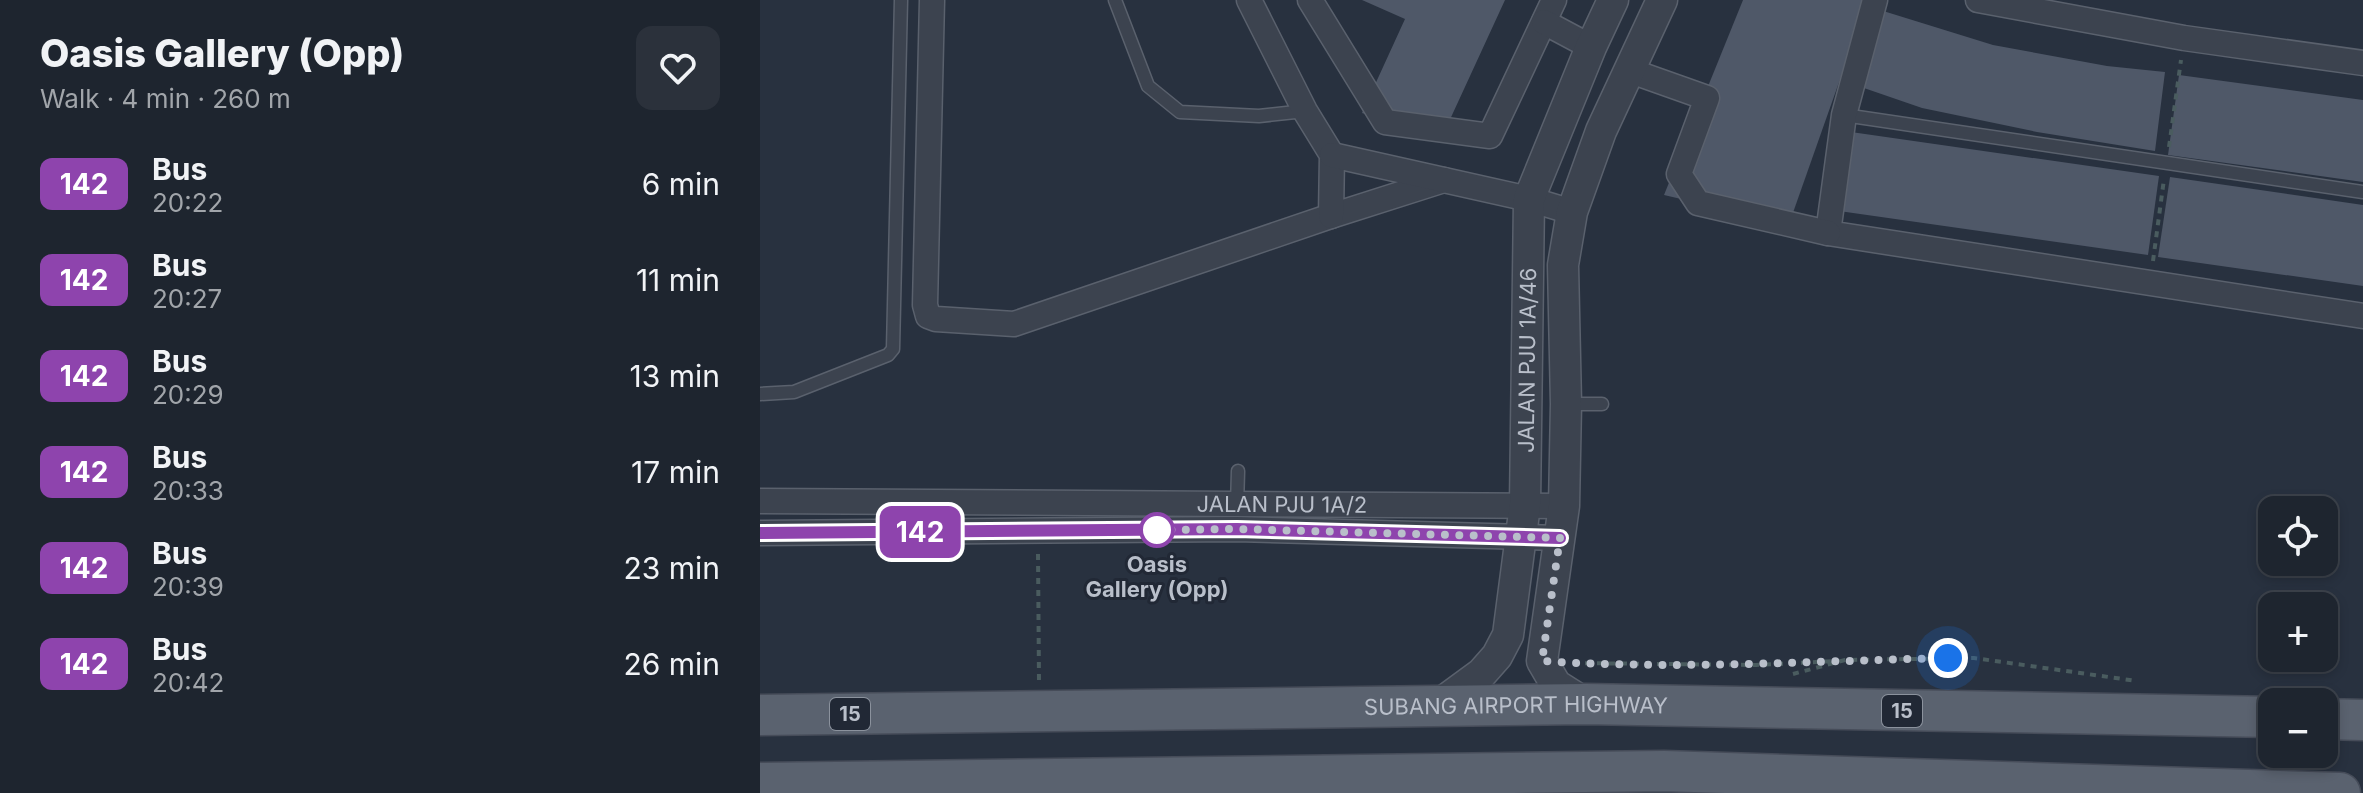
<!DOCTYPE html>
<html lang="en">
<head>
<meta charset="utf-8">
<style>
  body { margin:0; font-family:Inter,sans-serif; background:#2b313b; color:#f1f3f6; height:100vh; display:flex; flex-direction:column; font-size:30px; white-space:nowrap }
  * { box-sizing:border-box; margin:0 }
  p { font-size:26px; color:#a1a5aa }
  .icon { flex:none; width:44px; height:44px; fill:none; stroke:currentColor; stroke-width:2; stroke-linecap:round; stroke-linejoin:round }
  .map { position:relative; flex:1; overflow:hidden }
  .details { display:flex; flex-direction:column; background:#1e252f; width:760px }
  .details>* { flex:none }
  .badge { padding:0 16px; border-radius:12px; font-size:28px; line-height:52px }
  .tools { position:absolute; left:1498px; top:496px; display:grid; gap:16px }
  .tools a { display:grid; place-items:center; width:80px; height:80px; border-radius:16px; background:#1e252f; box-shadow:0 4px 12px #0003,0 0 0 2px #3c424b; font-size:40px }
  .you { position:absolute; width:40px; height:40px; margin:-20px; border:6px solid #fff; border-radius:50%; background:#1a73e8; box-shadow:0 0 0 12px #1a73e833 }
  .map>.badge { position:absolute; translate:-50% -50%; box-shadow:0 0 0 4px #fff }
  .round { display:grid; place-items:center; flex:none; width:84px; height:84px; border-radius:16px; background:#2b313b }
  .overview { display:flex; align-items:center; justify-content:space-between; height:136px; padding:0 40px }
  h1 { font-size:38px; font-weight:800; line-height:60px }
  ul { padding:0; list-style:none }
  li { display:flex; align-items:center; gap:24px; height:96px; padding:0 40px }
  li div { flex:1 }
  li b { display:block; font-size:30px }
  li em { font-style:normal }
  li .badge { min-width:88px; font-weight:700; text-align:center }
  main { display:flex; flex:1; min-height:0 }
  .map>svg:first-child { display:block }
  .building { fill:#4f5868 }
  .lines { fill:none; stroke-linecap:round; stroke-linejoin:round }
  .service-casing { stroke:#5a616d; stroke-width:15 }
  .minor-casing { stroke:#5a616d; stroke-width:27 }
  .tertiary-casing { stroke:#5a616d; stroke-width:33 }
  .primary-casing { stroke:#464c59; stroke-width:43 }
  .path { stroke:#4a5c5f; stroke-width:4; stroke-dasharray:6 6; stroke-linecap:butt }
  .service { stroke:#3c434f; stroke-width:12 }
  .minor { stroke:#3c434f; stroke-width:24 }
  .tertiary { stroke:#3c434f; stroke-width:30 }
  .primary { stroke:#5a626f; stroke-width:40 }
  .line-casing { stroke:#fff; stroke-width:18 }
  .line { stroke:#8e44ad; stroke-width:12 }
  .walk { stroke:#b9bfca; stroke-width:8; stroke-dasharray:0 14.4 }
  .stop-dot { fill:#fff; stroke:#8e44ad; stroke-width:4 }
  .labels { text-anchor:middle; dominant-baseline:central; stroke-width:6; stroke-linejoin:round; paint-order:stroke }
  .shield { fill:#212835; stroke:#8b929d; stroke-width:2 }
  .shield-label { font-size:20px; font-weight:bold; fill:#b9bfca }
  .street-label { font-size:22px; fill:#b9bfca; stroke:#212835 }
  .stop-label { font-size:22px; font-weight:bold; fill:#b9bfca; stroke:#212835 }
</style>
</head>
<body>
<main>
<section class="details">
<div class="overview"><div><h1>Oasis Gallery (Opp)</h1><p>Walk · 4 min · 260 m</p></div><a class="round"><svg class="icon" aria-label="heart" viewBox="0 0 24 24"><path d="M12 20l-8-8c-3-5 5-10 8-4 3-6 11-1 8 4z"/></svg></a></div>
<ul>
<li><span class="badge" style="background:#8e44ad;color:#fff">142</span><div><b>Bus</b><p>20:22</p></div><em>6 min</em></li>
<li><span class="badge" style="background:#8e44ad;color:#fff">142</span><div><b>Bus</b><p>20:27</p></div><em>11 min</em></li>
<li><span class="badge" style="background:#8e44ad;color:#fff">142</span><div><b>Bus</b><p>20:29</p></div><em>13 min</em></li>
<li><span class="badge" style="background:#8e44ad;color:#fff">142</span><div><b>Bus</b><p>20:33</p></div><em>17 min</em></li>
<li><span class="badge" style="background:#8e44ad;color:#fff">142</span><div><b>Bus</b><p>20:39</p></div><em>23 min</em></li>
<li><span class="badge" style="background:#8e44ad;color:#fff">142</span><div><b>Bus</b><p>20:42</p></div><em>26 min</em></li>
</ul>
</section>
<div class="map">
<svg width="1603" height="793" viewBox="0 0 1603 793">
  <rect width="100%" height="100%" fill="#28313f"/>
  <g class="building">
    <path d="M602 0H745L681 139 602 113 645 19Z"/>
    <path d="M983 0H1108L1029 224 904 195Z"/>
    <path d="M1120 10 1233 45 1347 66 1405 72 1395 151 1277 132 1162 108 1101 87Z"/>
    <path d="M1419 75 1603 100V182L1408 155Z"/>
    <path d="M1091 132 1399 176 1388 255 1079 211Z"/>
    <path d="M1410 177 1603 205V286L1398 257Z"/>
  </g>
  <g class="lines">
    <g class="service-casing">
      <g id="service">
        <path d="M355 0 388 86 420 112 499 116 545 111"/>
        <path d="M1084 115 1603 192"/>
        <path d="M0 394 34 392 128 355 133 349 141 0"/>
        <path d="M806 404H842"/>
        <path d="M477 506 478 471"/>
      </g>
    </g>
    <g class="minor-casing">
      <g id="minor">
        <path d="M172 0 165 305 168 316 176 319 254 324 571 216 684 180"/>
        <path d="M489 0 545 111 572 155 571 216"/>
        <path d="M550 0 625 122 730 136 794 0"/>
        <path d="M1115 0 1084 115 1068 233 1603 316"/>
        <path d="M1218 0 1424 38 1603 63"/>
        <path d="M784 22 831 47"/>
        <path d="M868 70 947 98 919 174 938 203 1068 233"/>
        <path d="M572 155 769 199 812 212"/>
        <path id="s1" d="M0 501 804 506"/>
        <path d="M0 533 477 529 800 538"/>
      </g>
    </g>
    <g class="tertiary-casing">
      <g id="tertiary">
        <path d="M826 704 796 685 782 661 804 506 806 404 803 265 812 212 841 131 902 0"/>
        <path id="s2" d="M677 706 722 673 737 656 748 635 765 505 769 199 831 47 853 0"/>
      </g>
    </g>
    <g class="primary-casing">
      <g id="primary">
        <path id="s3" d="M0 715 826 704 1512 717"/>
        <path d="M1564 719 1603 720"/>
        <path d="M0 783 904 771 1580 793"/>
      </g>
    </g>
    <g class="path">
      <path d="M1409 147 1421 60"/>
      <path d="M1393 261 1404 179"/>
      <path d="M278 554 279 681"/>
      <path d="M813 663 996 665 1076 661"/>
      <path d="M1033 674 1085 660 1214 658 1377 681"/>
    </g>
    <use href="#service" class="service"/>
    <use href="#minor" class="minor"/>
    <use href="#tertiary" class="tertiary"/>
    <use href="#primary" class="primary"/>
  </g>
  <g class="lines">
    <g class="line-casing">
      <path id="line" d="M0 533 477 529 800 538"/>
    </g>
    <use href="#line" class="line"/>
    <path class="walk" d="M397 530 477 529 800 538 782 661C917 670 1053 661 1188 658"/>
  </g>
  <circle class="stop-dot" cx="397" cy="530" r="16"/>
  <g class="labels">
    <g class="shield">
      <rect x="1122" y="695" width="40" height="32" rx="6"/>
      <rect x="70" y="698" width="40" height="32" rx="6"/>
    </g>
    <g class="shield-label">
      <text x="1142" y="711">15</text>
      <text x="90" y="714">15</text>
    </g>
    <g class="street-label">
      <text stroke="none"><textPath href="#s2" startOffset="378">JALAN PJU 1A/46</textPath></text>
      <text stroke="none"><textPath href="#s1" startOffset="522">JALAN PJU 1A/2</textPath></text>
      <text stroke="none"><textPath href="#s3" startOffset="756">SUBANG AIRPORT HIGHWAY</textPath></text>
    </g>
    <g class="stop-label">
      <text x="397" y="564">Oasis<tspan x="397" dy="25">Gallery (Opp)</tspan></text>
    </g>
  </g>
</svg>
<div class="tools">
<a><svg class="icon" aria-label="locate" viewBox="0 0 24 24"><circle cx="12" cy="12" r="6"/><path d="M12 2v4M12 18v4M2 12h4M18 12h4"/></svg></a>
<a>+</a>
<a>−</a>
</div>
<div class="you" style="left:1188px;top:658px"></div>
<b class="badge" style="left:160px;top:532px;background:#8e44ad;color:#fff">142</b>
</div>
</main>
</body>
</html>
